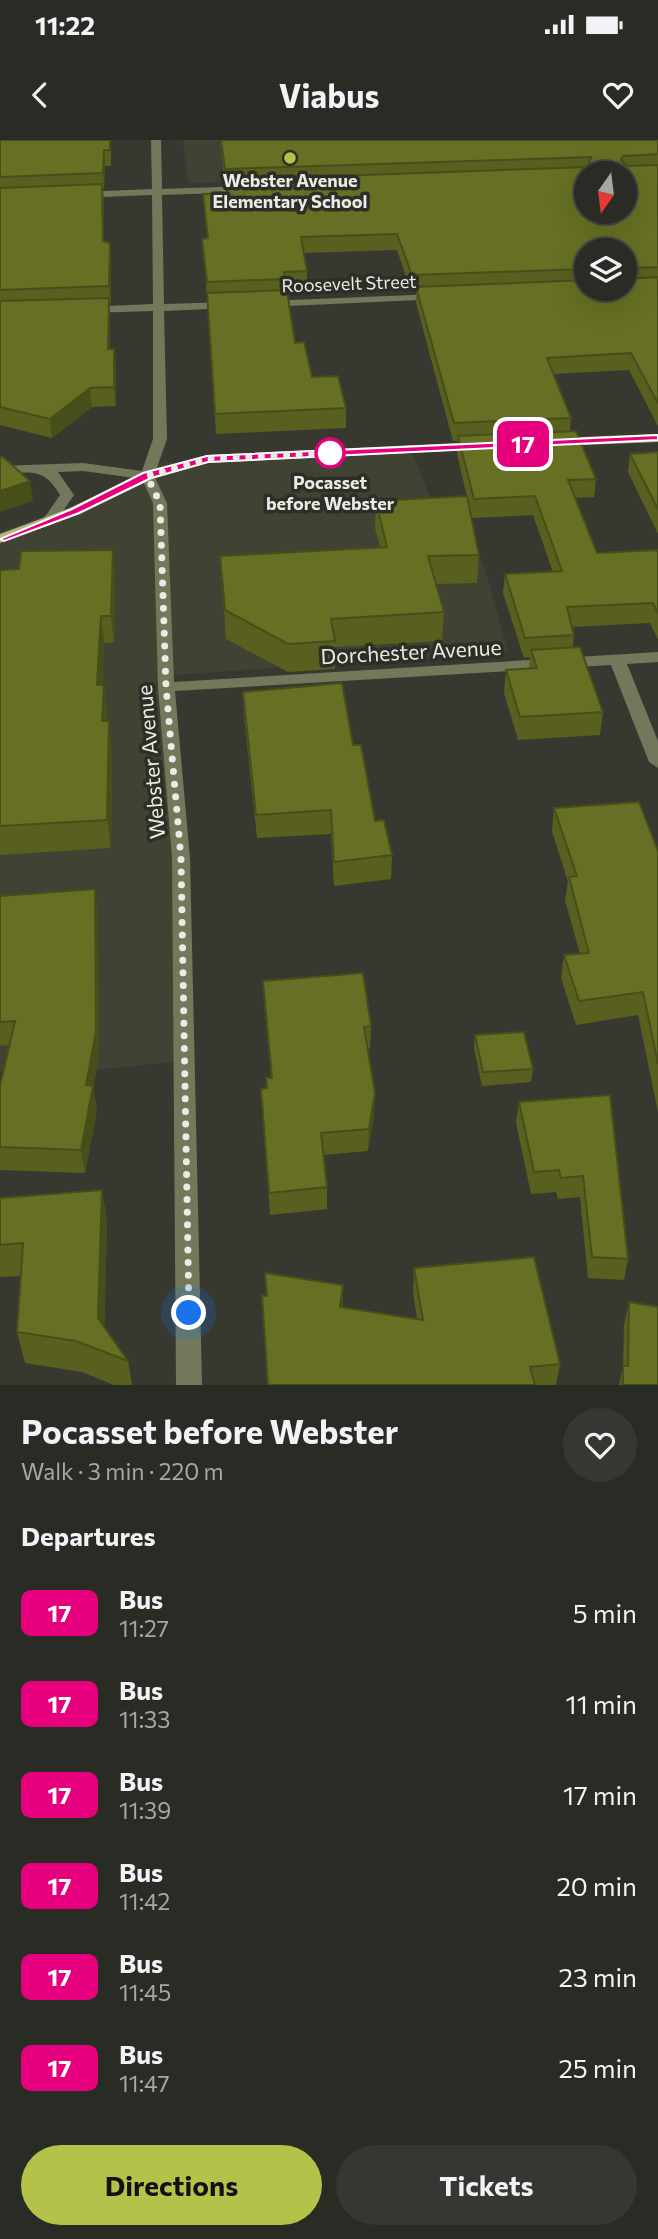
<!DOCTYPE html>
<html lang="en">
<head>
<meta charset="utf-8">
<style>
  body { margin:0; font-family:Commissioner,sans-serif; background:#353732; color:#f1f3f6; height:100vh; display:flex; flex-direction:column; font-size:26px; white-space:nowrap }
  * { box-sizing:border-box; margin:0 }
  p { font-size:23px; color:#a5a7a7 }
  .icon { flex:none; width:38px; height:38px; fill:none; stroke:currentColor; stroke-width:2; stroke-linecap:round; stroke-linejoin:round }
  .map { position:relative; height:1245px; overflow:hidden }
  .panel { display:flex; flex-direction:column; background:#292b25; flex:1 }
  .panel>* { flex:none }
  .badge { padding:0 14px; border-radius:10px; font-size:24px; line-height:46px }
  .needle { width:46px; rotate:194deg }
  .controls { position:absolute; left:574px; top:21px; display:grid; gap:14px }
  .controls a { display:grid; place-items:center; width:63px; height:63px; border-radius:50%; background:#292b25; box-shadow:0 7px 28px #0002,0 0 0 2px #454742; font-size:35px }
  .you { position:absolute; width:35px; height:35px; margin:-18px; border:5px solid #fff; border-radius:50%; background:#1a73e8; box-shadow:0 0 0 10px #1a73e833 }
  .map>.badge { position:absolute; translate:-50% -50%; box-shadow:0 0 0 4px #fff }
  h2 { padding:0 21px; font-size:26px; line-height:63px }
  .round { display:grid; place-items:center; flex:none; width:74px; height:74px; border-radius:37px; background:#353732 }
  .head { display:flex; align-items:center; justify-content:space-between; height:119px; padding:0 21px }
  h1 { font-size:33px; font-weight:700; line-height:52px }
  .primary-button { display:flex; gap:14px; margin-top:auto; padding:14px 21px }
  .primary-button a { flex:1; height:80px; border-radius:42px; background:#b4c24a; color:#111; font-size:28px; font-weight:700; line-height:80px; text-align:center }
  .primary-button a+a { background:#353732; color:#f1f3f6 }
  ul { padding:0; list-style:none }
  li { display:flex; align-items:center; gap:21px; height:91px; padding:0 21px }
  li div { flex:1 }
  li b { display:block; font-size:26px }
  li em { font-style:normal }
  li .badge { min-width:77px; font-weight:700; text-align:center }
  .status { display:flex; justify-content:space-between; align-items:center; height:49px; padding:0 35px; background:#292b25; direction:ltr }
  .status svg { height:19px; fill:currentColor }
  header { display:flex; justify-content:space-between; align-items:center; height:91px; padding:0 21px; background:#292b25; font-size:32px; font-weight:700 }
  .map>svg:first-child { display:block }
  .built { fill:#404234 }
  .lines { fill:none; stroke-linecap:round; stroke-linejoin:round }
  .minor { fill:#73785b; fill-rule:evenodd }
  .major { fill:#aeb77a; fill-rule:evenodd }
  .wall { fill:#585f1f; fill-rule:evenodd }
  .shaded-wall { fill:#474e19 }
  .building { fill:#666f24; stroke:#474e19; stroke-width:2; fill-rule:evenodd }
  .line { fill:#e6007e; stroke:#fff; stroke-width:2 }
  .walk { stroke:#eaebe6; stroke-width:7; stroke-dasharray:0 12.6 }
  .poi-dot { fill:#b4c24a; stroke:#2d2f27; stroke-width:2.5 }
  .stop-dot { fill:#fff; stroke:#e6007e; stroke-width:3.5 }
  .labels { text-anchor:middle; dominant-baseline:central; stroke-width:7; stroke-linejoin:round; paint-order:stroke }
  .far-poi-label { font-size:18px; font-weight:bold; fill:#eaebe6; stroke:#2d2f27 }
  .far-street-label { font-size:18px; fill:#eaebe6; stroke:#2d2f27 }
  .far-stop-label { font-size:18px; font-weight:bold; fill:#eaebe6; stroke:#2d2f27 }
  .street-label { font-size:21px; fill:#eaebe6; stroke:#2d2f27 }
</style>
</head>
<body>
<div class="status"><b>11:22</b><svg viewBox="0 0 49 12"><path d="M0 12V9h3v3zM5 12V6h3v6zM10 12V3h3v9zM15 12V0h3v12zM26 1h20v11H26zM47 4h2v5h-2z"/></svg></div>
<header><svg class="icon" aria-label="back" viewBox="0 0 24 24"><path d="M15 5l-7 7 7 7"/></svg>Viabus<svg class="icon" aria-label="heart" viewBox="0 0 24 24"><path d="M12 20l-8-8c-3-5 5-10 8-4 3-6 11-1 8 4z"/></svg></header>
<div class="map">
<svg width="658" height="1245" viewBox="0 0 658 1245">
  <rect width="100%" height="100%" fill="#373931"/>
  <g class="built">
    <path d="M183 0H388L402 36 188 43Z"/>
    <path d="M395 311 413 314 431 360 478 414 484 426 508 512 173 535 183 912 172 922 45 935 0 932V392L99 356 161 323Z"/>
  </g>
  <g class="lines">
    <g class="minor">
      <path d="M151 0H161L162 49 248 46 253 49 248 52 162 55 164 164 231 162 237 165 231 168 164 171 167 299 154 336 167 363 174 542 658 512V522L627 524 658 601V628L649 622 611 525 175 551 190 718 202 1245H176L172 718 158 547 153 363 142 339 83 331 58 332 74 355 54 384 49 385 42 381 60 355C43 326 30 333 0 334V326L83 323 142 331 153 299V171L87 173 81 170 87 167 153 164 152 55 80 58 75 55 80 52 152 49Z"/>
      <path d="M437 154 443 157 441 159 266 167 260 164 266 161Z"/>
    </g>
    <g class="major">
      <path d="M658 294V302L557 306 550 302 557 298Z"/>
      <path d="M480 302 487 306 485 309 208 323 152 339 80 374 0 403V394L70 368 142 333 207 315Z"/>
    </g>
  </g>
  <g class="wall">
    <path d="M0 0H111V26H105L104 48H103L104 102 110 103 111 120V163H109L110 175V209H114L116 228V266L92 267 52 298 0 285Z"/>
    <path d="M220 0H658V286L629 230 553 234 571 278 570 291 596 339 594 357 575 358 597 413 658 410V500L650 483 572 487 574 495 573 507 603 572 600 595 518 600 504 553 506 530 529 529 530 517 524 518 503 453 505 434 553 432 533 375 472 378 457 314 458 301H453L416 163V151H411L397 110 304 113 307 131V148H285L295 203 312 237 346 268V288L216 294 207 155 202 99 207 98 203 54 226 53ZM586 110H625V149H586Z"/>
    <path d="M658 312V394L628 332 630 314Z"/>
    <path d="M376 361 479 415 477 443 436 444 444 472 442 501 335 507V529L288 532 226 499 220 416 380 407 375 388Z"/>
    <path d="M113 410 115 436 114 502 104 503 102 545H104L107 572V581L112 608 111 708 0 715V430L19 429Z"/>
    <path d="M243 552 353 605 375 681 392 715 391 739 334 746 331 694 257 698 244 576Z"/>
    <path d="M554 668 658 711V972L638 875 576 885 561 838 564 815 580 814 565 760 568 742 552 691Z"/>
    <path d="M0 756 98 773 99 915 93 948 97 970 85 1033 0 1030V946L10 905 0 906Z"/>
    <path d="M263 841 371 886 370 908 368 909 374 975 368 1011 324 1015 327 1047V1069L270 1075 261 949 266 948 271 938 264 863Z"/>
    <path d="M475 895 533 929 531 942 482 946 474 908Z"/>
    <path d="M610 955 628 1119 624 1140 588 1138 580 1057 558 1059 556 1052 531 1054 516 983 519 962Z"/>
    <path d="M102 1050 107 1082 104 1187 128 1221 132 1245H114L82 1232 25 1223 17 1192 21 1136 0 1137V1058Z"/>
    <path d="M414 1128 560 1224 556 1245H268L262 1155 266 1156 265 1133 343 1145V1168L417 1179 413 1152Z"/>
    <path d="M629 1162 658 1245H619L623 1227 624 1185Z"/>
  </g>
  <g class="shaded-wall">
    <path d="M104 10 105 26 104 48 103 33Z"/>
    <path d="M102 44 104 60V118L103 101Z"/>
    <path d="M110 103 111 120V163L109 146Z"/>
    <path d="M109 158 110 175V228L108 209Z"/>
    <path d="M114 209 116 228V266L114 247Z"/>
    <path d="M90 248 92 267 52 298 50 279Z"/>
    <path d="M30 341 33 361 0 372V351Z"/>
    <path d="M113 410 115 436 114 502 111 476Z"/>
    <path d="M101 476 104 503 101 572 97 545Z"/>
    <path d="M104 545 107 572 105 608 102 581Z"/>
    <path d="M109 581 112 608 111 708 107 680Z"/>
    <path d="M95 749 98 773 99 915 93 948 97 970 85 1033 81 1010Z"/>
    <path d="M375 953 374 975 368 1011 369 989Z"/>
    <path d="M102 1050 107 1082 104 1210 98 1178Z"/>
    <path d="M343 1145V1169L340 1167Z"/>
  </g>
  <g class="building">
    <path d="M0 0H110V10H104L103 33 0 37Z"/>
    <path d="M221 0H658V14L623 16 621 20 627 26 658 25V127L625 128V110H586V129L412 135 397 94 301 97 307 131 284 132 285 139 207 142 202 99 208 98 203 54 227 53 226 40 588 27 591 17 225 29ZM586 33H625V72H586Z"/>
    <path d="M102 44 103 101 110 103 109 146 0 150V48Z"/>
    <path d="M658 137V263L631 213 547 218 571 278 454 283 416 147 586 140V149H625V139Z"/>
    <path d="M287 150 295 203 304 202 312 237 338 236 346 268 215 274 207 153Z"/>
    <path d="M109 158 108 209H114V247L90 248 50 279 0 267V161Z"/>
    <path d="M576 291 596 339 568 340 597 413 658 410V473L653 463 567 467 574 495 525 498 505 434 562 431 535 356 474 359 458 296Z"/>
    <path d="M658 312V369L630 314Z"/>
    <path d="M0 317H3L30 341 0 351Z"/>
    <path d="M467 356 479 415 428 416 444 472 331 479 335 501 288 504 225 470 220 416 387 407 376 361Z"/>
    <path d="M113 410 111 476H101L97 545H104L102 581H109L107 680 0 686V430L19 429 21 411Z"/>
    <path d="M580 507 603 572 520 577 506 530 537 528 531 510Z"/>
    <path d="M342 543 353 605H361L375 681 384 680 392 715 334 722 331 670 256 675 243 552Z"/>
    <path d="M639 662 658 711V924L643 852 579 861 564 815 589 813 569 737 577 736 554 668Z"/>
    <path d="M95 749 96 892 86 945 93 946 81 1010 0 1007V946L15 881 0 882V756Z"/>
    <path d="M363 833 371 886 364 887 375 953 369 989 321 993 327 1047 269 1053 261 949 267 948 266 938H272L263 841Z"/>
    <path d="M524 892 533 929 483 932 475 895Z"/>
    <path d="M610 955 628 1119 592 1117 583 1036 561 1038 559 1030 534 1032 519 962Z"/>
    <path d="M102 1050 98 1178 128 1221 76 1201 17 1192 23 1103 0 1105V1058Z"/>
    <path d="M534 1117 560 1224 530 1227 535 1245H268L262 1155 267 1156 265 1133 343 1145 340 1167 423 1180 414 1128Z"/>
    <path d="M629 1162 658 1167V1245H623V1226H628Z"/>
  </g>
  <path class="line" d="M658 295V300L208 322 151 338 79 373 4 401 0 399 72 369 143 333 207 316Z"/>
  <g class="lines">
    <path class="walk" d="M189 1173 181 718 166 547 160 363 147 336 207 319 330 313"/>
  </g>
  <circle class="poi-dot" cx="290" cy="18" r="7"/>
  <circle class="stop-dot" cx="330" cy="313" r="14"/>
  <g class="labels">
    <g class="far-poi-label">
      <text x="290" y="40">Webster Avenue<tspan x="290" dy="21">Elementary School</tspan></text>
    </g>
    <g class="far-street-label">
      <text transform="translate(349 143) rotate(-2)">Roosevelt Street</text>
    </g>
    <g class="far-stop-label">
      <text x="330" y="342">Pocasset<tspan x="330" dy="21">before Webster</tspan></text>
    </g>
    <g class="street-label">
      <text transform="translate(411 511) rotate(-3)">Dorchester Avenue</text>
      <text transform="translate(150 622) rotate(-95)">Webster Avenue</text>
    </g>
  </g>
</svg>
<div class="controls">
<a><svg class="needle" viewBox="-14 -14 28 28"><path d="M0-13l5 13h-10z" fill="#e53935"/><path d="M0 13l5-13h-10z" fill="#a5a7a7"/></svg></a>
<a><svg class="icon" aria-label="layers" viewBox="0 0 24 24"><path d="M12 4l9 5-9 5-9-5zM3 14l9 5 9-5"/></svg></a>
</div>
<div class="you" style="left:189px;top:1173px"></div>
<b class="badge" style="left:523px;top:304px;background:#e6007e;color:#fff">17</b>
</div>
<section class="panel">
<div class="head"><div><h1>Pocasset before Webster</h1><p>Walk · 3 min · 220 m</p></div><a class="round"><svg class="icon" aria-label="heart" viewBox="0 0 24 24"><path d="M12 20l-8-8c-3-5 5-10 8-4 3-6 11-1 8 4z"/></svg></a></div>
<h2>Departures</h2>
<ul>
<li><span class="badge" style="background:#e6007e;color:#fff">17</span><div><b>Bus</b><p>11:27</p></div><em>5 min</em></li>
<li><span class="badge" style="background:#e6007e;color:#fff">17</span><div><b>Bus</b><p>11:33</p></div><em>11 min</em></li>
<li><span class="badge" style="background:#e6007e;color:#fff">17</span><div><b>Bus</b><p>11:39</p></div><em>17 min</em></li>
<li><span class="badge" style="background:#e6007e;color:#fff">17</span><div><b>Bus</b><p>11:42</p></div><em>20 min</em></li>
<li><span class="badge" style="background:#e6007e;color:#fff">17</span><div><b>Bus</b><p>11:45</p></div><em>23 min</em></li>
<li><span class="badge" style="background:#e6007e;color:#fff">17</span><div><b>Bus</b><p>11:47</p></div><em>25 min</em></li>
</ul>
<div class="primary-button"><a>Directions</a><a>Tickets</a></div>
</section>
</body>
</html>
